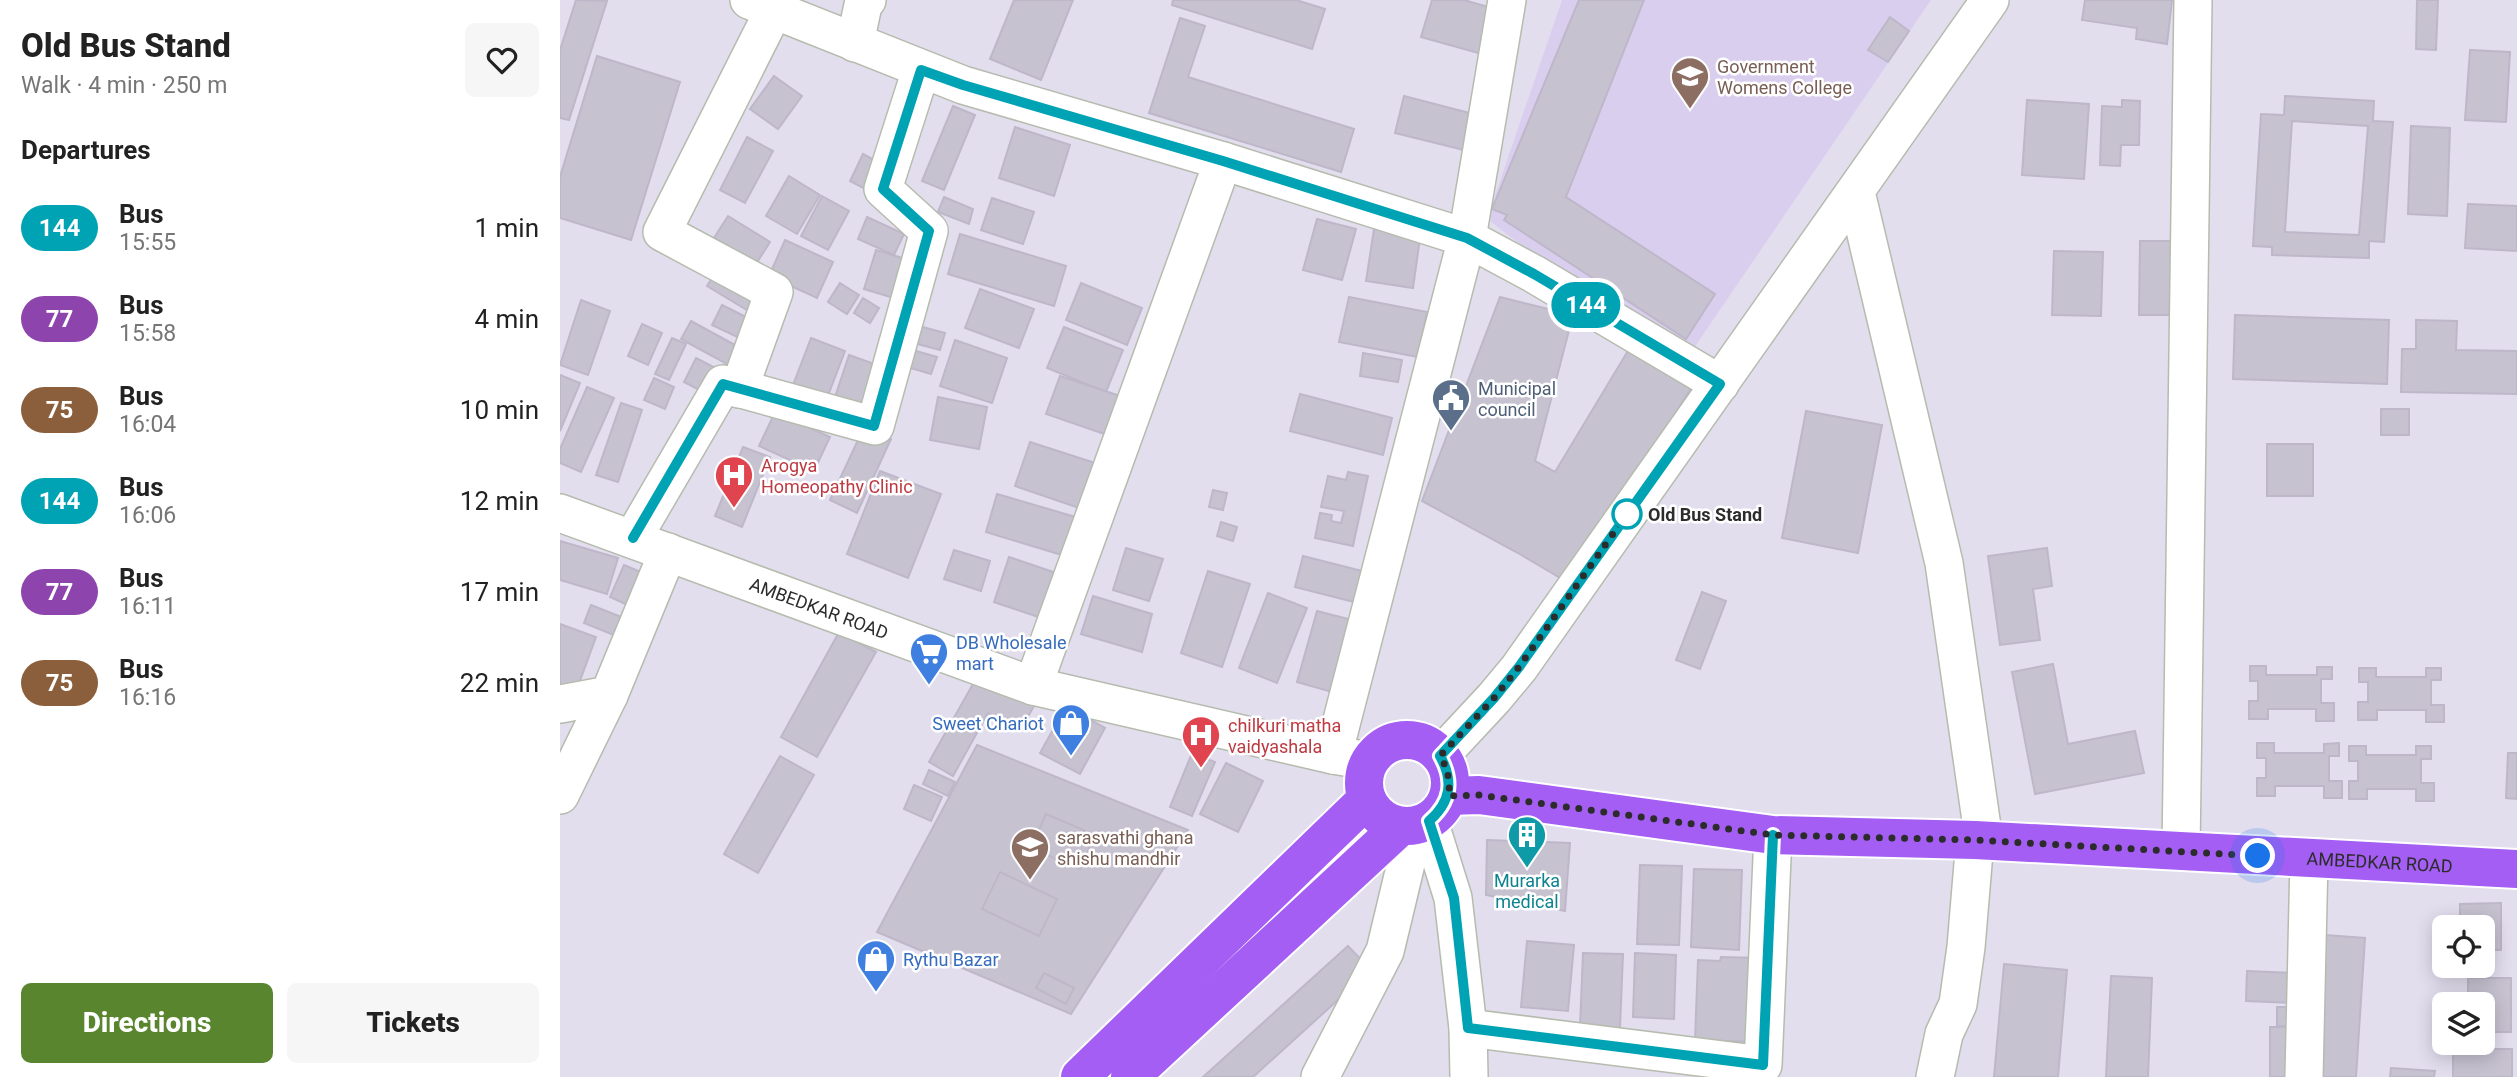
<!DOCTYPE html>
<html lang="en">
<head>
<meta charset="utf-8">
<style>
  body { margin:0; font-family:Roboto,sans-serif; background:#f6f6f6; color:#222; height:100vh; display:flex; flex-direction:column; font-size:26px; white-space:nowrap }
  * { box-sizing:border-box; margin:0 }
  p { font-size:23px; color:#767676 }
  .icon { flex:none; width:38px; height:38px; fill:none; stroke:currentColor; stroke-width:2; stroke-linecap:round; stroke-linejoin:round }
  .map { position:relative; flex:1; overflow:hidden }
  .details { display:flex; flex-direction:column; background:#fff; width:560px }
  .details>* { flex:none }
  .badge { padding:0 14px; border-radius:23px; font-size:24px; line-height:46px }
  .fabs { position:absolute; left:1872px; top:915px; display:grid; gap:14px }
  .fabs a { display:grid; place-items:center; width:63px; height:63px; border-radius:10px; background:#fff; box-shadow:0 4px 18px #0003; font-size:35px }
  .you { position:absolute; width:35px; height:35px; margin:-18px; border:5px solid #fff; border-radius:50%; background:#1a73e8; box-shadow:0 0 0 10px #1a73e833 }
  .map>.badge { position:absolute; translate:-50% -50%; box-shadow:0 0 0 4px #fff }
  h2 { padding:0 21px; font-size:26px; line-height:63px }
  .round { display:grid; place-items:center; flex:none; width:74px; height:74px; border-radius:10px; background:#f6f6f6 }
  .head { display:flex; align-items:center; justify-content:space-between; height:119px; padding:0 21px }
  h1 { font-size:33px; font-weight:800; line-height:52px }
  .cta { display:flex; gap:14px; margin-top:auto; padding:14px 21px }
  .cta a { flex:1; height:80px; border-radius:10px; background:#58852e; color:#fff; font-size:28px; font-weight:800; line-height:80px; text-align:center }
  .cta a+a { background:#f6f6f6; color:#222 }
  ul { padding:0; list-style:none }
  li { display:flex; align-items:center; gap:21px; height:91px; padding:0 21px }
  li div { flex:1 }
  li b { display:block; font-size:26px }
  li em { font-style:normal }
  li .badge { min-width:77px; font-weight:700; text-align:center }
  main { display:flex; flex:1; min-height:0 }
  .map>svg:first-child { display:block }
  .education { fill:#daceef }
  .building { fill:#c7c2d0; stroke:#beb7c9; stroke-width:2; fill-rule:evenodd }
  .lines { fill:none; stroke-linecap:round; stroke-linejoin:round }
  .minor-casing { stroke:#b5bcae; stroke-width:40 }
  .major-casing { stroke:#fff; stroke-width:42 }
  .minor { stroke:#fff; stroke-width:37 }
  .major { stroke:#a45ef3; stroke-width:38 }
  .line-casing { stroke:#fff; stroke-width:16 }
  .line { stroke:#00a3b4; stroke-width:10 }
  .walk { stroke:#2c2c2c; stroke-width:7; stroke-dasharray:0 12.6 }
  .stop-dot { fill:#fff; stroke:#00a3b4; stroke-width:3.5 }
  .labels { text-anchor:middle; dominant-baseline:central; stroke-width:5; stroke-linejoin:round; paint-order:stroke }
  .education-label { font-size:18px; fill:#785e54; stroke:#fff; text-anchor:start }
  .service-label { font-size:18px; fill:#4e5e75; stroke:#fff; text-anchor:start }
  .health-label { font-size:18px; fill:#be3a42; stroke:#fff; text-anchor:start }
  .stop-label { font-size:18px; font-weight:bold; fill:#2c2c2c; stroke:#fff; text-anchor:start }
  .street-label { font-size:18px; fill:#2c2c2c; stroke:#fff }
  .shop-label { font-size:18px; fill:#366cbe; stroke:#fff; text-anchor:start }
  .culture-label { font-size:18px; fill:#0d838f; stroke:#fff }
</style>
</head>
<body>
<main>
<section class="details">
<div class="head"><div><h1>Old Bus Stand</h1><p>Walk · 4 min · 250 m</p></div><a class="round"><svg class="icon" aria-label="heart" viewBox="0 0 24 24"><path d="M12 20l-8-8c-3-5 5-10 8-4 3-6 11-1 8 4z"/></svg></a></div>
<h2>Departures</h2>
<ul>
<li><span class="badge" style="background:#00a3b4;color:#fff">144</span><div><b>Bus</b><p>15:55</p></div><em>1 min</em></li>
<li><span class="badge" style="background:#8e44ad;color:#fff">77</span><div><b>Bus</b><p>15:58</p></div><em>4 min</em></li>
<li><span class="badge" style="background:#8b5e3c;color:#fff">75</span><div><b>Bus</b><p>16:04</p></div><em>10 min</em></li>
<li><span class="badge" style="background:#00a3b4;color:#fff">144</span><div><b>Bus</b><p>16:06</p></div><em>12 min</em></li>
<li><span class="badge" style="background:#8e44ad;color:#fff">77</span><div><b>Bus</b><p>16:11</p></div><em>17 min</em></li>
<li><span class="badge" style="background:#8b5e3c;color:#fff">75</span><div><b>Bus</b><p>16:16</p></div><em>22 min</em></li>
</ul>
<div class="cta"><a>Directions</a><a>Tickets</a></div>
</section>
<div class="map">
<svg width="1957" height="1077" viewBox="0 0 1957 1077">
  <rect width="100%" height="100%" fill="#e2deee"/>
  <path class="education" d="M1002 0H1371L1121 367 927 219Z"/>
  <g class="building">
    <path d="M16 0 47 1 9 120 0 118V50Z"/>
    <path d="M454 0H513L481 80 430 59Z"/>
    <path d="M613 0H736L765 9 752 49 612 5Z"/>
    <path d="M872 0H904L935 9 922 54 861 37Z"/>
    <path d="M1019 0H1084L1006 197 1155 294 1126 339 944 220 947 215 932 209Z"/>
    <path d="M1525 0H1612L1607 44 1576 39 1577 28 1522 20Z"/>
    <path d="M1857 0H1878L1876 50 1856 49Z"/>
    <path d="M1330 17 1349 31 1328 62 1308 50Z"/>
    <path d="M620 18 645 26 628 77 794 129 781 172 589 113Z"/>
    <path d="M1910 50 1950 52 1946 122 1905 120Z"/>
    <path d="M37 56 120 82 71 240 0 218V177Z"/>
    <path d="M214 76 242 96 218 129 190 109Z"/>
    <path d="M844 96 921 116 912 152 835 133Z"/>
    <path d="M1725 96 1814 101 1813 121 1833 122 1824 242 1809 241V258L1712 255V247L1693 246 1701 114 1724 115ZM1732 121 1808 126 1799 235 1725 232Z"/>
    <path d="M1467 100 1529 104 1524 179 1462 175Z"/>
    <path d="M1562 100 1580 101 1579 145H1561L1560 166 1540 165 1542 106 1562 107Z"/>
    <path d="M393 106 415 115 384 190 362 181Z"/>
    <path d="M1851 126 1890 128 1887 216 1848 214Z"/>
    <path d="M455 127 510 145 494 196 439 178Z"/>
    <path d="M187 137 213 151 185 203 160 190Z"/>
    <path d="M303 154 323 165 309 191 290 181Z"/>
    <path d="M229 176 260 195 237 234 206 216Z"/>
    <path d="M262 196 289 211 268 250 241 236Z"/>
    <path d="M384 197 413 209 409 224 378 212Z"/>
    <path d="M432 198 474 212 463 244 421 230Z"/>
    <path d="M1908 204 1957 206V251L1905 248Z"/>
    <path d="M168 216 210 242 196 264 154 238Z"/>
    <path d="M307 217 344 234 334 255 298 239Z"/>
    <path d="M757 219 796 229 782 280 743 270Z"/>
    <path d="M815 223 861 231 853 288 806 281Z"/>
    <path d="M400 234 506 266 494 306 388 274Z"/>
    <path d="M225 240 273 262 257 298 209 276Z"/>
    <path d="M1580 241H1617L1616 315H1579Z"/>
    <path d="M316 250 359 263 347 302 304 289Z"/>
    <path d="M1494 251 1543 252 1541 316 1492 315Z"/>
    <path d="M160 266 208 295 195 315 147 286Z"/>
    <path d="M280 283 299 295 287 314 268 302Z"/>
    <path d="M521 283 582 308 567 345 506 320Z"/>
    <path d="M420 289 474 309 459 348 405 328Z"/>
    <path d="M789 297 867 312 858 357 779 342Z"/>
    <path d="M940 297 1013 315 975 461 995 472 1069 349 1132 386 1012 585 958 553 862 501Z"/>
    <path d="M303 298 319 308 310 323 294 313Z"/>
    <path d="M21 300 50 311 28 375 0 365Z"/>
    <path d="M162 305 202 325 192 344 152 325Z"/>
    <path d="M1675 315 1829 320 1827 384 1673 379Z"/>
    <path d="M1856 320 1897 321 1896 350 1957 351V394L1841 392 1842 349H1856Z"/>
    <path d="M131 321 186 351 176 369 121 339Z"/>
    <path d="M82 324 102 333 88 365 68 356Z"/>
    <path d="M355 325 385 333 380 350 350 342Z"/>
    <path d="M504 327 563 350 546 392 487 368Z"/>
    <path d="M112 338 126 344 109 380 95 374Z"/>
    <path d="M251 338 285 351 264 406 230 393Z"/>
    <path d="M395 340 447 358 432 403 380 386Z"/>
    <path d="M349 349 377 357 371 374 344 366Z"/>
    <path d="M803 353 842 360 838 382 800 376Z"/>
    <path d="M289 355 326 368 308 421 271 409Z"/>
    <path d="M136 358 163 372 151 396 124 382Z"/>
    <path d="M0 375 20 383 0 431Z"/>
    <path d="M500 376 563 397 550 436 486 414Z"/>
    <path d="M94 378 114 387 105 409 84 400Z"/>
    <path d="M27 387 54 398 21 472 0 463V449Z"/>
    <path d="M740 394 832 418 823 455 730 431Z"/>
    <path d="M378 397 427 407 419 449 370 440Z"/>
    <path d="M61 403 82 410 58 482 36 475Z"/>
    <rect x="1821" y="409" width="28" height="26"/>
    <path d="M1246 411 1322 425 1298 553 1222 538Z"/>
    <path d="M215 412 270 437 254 471 199 446Z"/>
    <path d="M304 427 331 439 297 513 270 500Z"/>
    <path d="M470 442 538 464 522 509 455 486Z"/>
    <rect x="1707" y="444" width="46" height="52"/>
    <path d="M183 447 210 457 182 527 155 516Z"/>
    <path d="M320 471 381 494 348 578 287 554Z"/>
    <path d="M788 472 808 476 793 546 755 538 760 513 772 515 771 521 781 523 784 511 761 507 768 476 786 480Z"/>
    <path d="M653 490 667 493 663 510 649 507Z"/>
    <path d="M437 494 526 520 515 559 426 532Z"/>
    <path d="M661 522 677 527 673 541 657 536Z"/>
    <path d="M0 541 58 558 47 594 0 580Z"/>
    <path d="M566 548 603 559 589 601 553 590Z"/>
    <path d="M1487 548 1492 586 1473 589 1480 640 1440 645 1428 556Z"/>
    <path d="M394 550 430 561 421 591 384 579Z"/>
    <path d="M743 556 802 571 794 602 735 587Z"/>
    <path d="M449 557 499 574 484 619 434 602Z"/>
    <path d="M64 565 88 575 74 608 50 597Z"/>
    <path d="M648 571 690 584 662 667 621 653Z"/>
    <path d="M1142 592 1166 601 1140 669 1116 660Z"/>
    <path d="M708 593 747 608 717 683 679 668Z"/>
    <path d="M533 596 592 614 582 652 521 634Z"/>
    <path d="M31 605 69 620 61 638 24 623Z"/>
    <path d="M757 611 796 621 776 693 737 682Z"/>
    <path d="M0 624 36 637 17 689 0 688Z"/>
    <path d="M279 632 316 652 257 757 221 737Z"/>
    <path d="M1493 664 1508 744 1575 731 1584 773 1475 794 1452 672Z"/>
    <path d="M1690 666H1706V675H1757V667H1772V679H1761V703H1774V721H1756V709H1708V719H1689V701H1698V681H1690Z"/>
    <path d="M1799 668H1816V677H1866V668H1881V680H1871V705H1884V722H1866V710H1817V720H1798V702H1808V682H1799Z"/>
    <path d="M418 675 474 706 460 731 428 713 393 776 369 762Z"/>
    <path d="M506 706 545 728 520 774 480 753Z"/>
    <path d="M1697 743H1714V753H1764V744L1779 743V756H1769V781H1782V798H1764V786H1715V796H1697V778H1706V758H1697Z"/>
    <path d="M417 745 628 830 511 1014 317 932Z"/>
    <path d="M1789 746H1806V755H1856V746H1871V759H1861V783H1874V801H1856V789H1807V799H1789V781H1798V761H1789Z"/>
    <path d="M632 753 655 762 632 816 610 807Z"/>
    <path d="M1948 753H1957V799L1946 798Z"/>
    <path d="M220 756 254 775 198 873 164 854Z"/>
    <path d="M666 763 703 781 678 832 640 814Z"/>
    <path d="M369 770 395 782 388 796 363 784Z"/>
    <path d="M354 785 382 797 371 821 344 809Z"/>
    <path d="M486 814 535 835 520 869 471 848Z"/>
    <path d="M927 840 1010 843 1005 911 926 895Z"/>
    <path d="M1080 865 1122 866 1119 945 1077 944Z"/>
    <path d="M1134 869 1182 870 1179 950 1131 947Z"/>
    <path d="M440 872 497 899 479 936 422 909Z"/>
    <path d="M1941 903V950H1923V928H1900V904Z"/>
    <path d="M1765 935 1805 938 1796 1077H1755Z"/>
    <path d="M967 941 1014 945 1008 1011 961 1007Z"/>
    <path d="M788 946 811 970 693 1077H643Z"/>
    <path d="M1023 953 1063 954 1060 1028 1020 1027Z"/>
    <path d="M1075 953 1116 955 1114 1019 1073 1017Z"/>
    <path d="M1161 957 1199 958 1196 1042 1135 1040 1138 960 1160 961Z"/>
    <path d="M1444 964 1507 970 1498 1077H1434Z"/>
    <path d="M1687 971 1735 973 1733 1003 1686 1001Z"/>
    <path d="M484 973 514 988 506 1004 476 988Z"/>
    <path d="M1551 976 1592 978 1588 1077H1546Z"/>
    <path d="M1908 978H1951V1032H1923V1004H1908Z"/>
    <rect x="1717" y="1007" width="22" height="19"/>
    <rect x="1710" y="1027" width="30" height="50"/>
    <rect x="1893" y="1049" width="59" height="28"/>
    <path d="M1831 1068 1875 1071 1874 1077H1830Z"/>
  </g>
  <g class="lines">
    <g class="minor-casing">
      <g id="minor">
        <path d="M189 0 403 85 663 161 907 238 974 274 1160 384"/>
        <path d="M295 43 303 5 307 0"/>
        <path d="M1296 192 1384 563 1424 841"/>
        <path d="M179 389 214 292 102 232 214 10"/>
        <path id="s1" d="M0 513 473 686 773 755 809 761"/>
        <path d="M73 538 163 384 315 426 369 231 323 189 361 70"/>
        <path d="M473 686 663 161"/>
        <path d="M0 704 49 695 108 552"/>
        <path d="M773 755 907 238 947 0"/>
        <path d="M880 756 934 698 959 668 1430 0"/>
        <path d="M0 795 49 695"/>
        <path d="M869 821 893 898 908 1028 909 1077"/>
        <path d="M1621 851 1633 0"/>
        <path d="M908 1028 1203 1065 1213 835"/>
        <path d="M760 1077 825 951 855 826"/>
        <path d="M1375 1077 1384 1034 1398 1004 1406 947 1415 840"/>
        <path d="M1744 1077 1749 859"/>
      </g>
    </g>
    <g class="major-casing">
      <g id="major">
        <circle cx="847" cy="783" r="43"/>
        <path id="s2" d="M889 796 919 795 1213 835 1415 840 1957 869"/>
        <path d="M520 1077 806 800"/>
        <path d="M570 1077 841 826"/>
      </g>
    </g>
    <use href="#minor" class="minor"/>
    <use href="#major" class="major"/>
  </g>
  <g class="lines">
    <g class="line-casing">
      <path id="line" d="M73 538 163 384 314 426 369 231 323 189 361 70 403 85 663 161 907 238 974 274 1160 384 959 667 934 698 880 756C894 781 891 802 869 821L894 898 908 1028 1203 1065 1213 835"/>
    </g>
    <use href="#line" class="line"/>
    <path class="walk" d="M1067 514 959 667 934 698 880 756C888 769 890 780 889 796L919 795 1213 835 1415 840 1698 856"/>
  </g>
  <defs>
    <g id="university-pin" transform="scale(2.0125)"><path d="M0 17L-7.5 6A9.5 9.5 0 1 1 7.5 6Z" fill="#8d6e63" stroke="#fff"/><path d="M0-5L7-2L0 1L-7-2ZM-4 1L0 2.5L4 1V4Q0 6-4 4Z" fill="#fff"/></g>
    <g id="civic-pin" transform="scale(2.0125)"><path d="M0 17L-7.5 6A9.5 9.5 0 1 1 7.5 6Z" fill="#5c6f8a" stroke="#fff"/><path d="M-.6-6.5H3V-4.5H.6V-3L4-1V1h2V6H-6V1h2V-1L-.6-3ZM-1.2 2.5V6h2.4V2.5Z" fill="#fff"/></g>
    <g id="hospital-pin" transform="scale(2.0125)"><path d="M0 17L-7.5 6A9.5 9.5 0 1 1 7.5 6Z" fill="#e0444e" stroke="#fff"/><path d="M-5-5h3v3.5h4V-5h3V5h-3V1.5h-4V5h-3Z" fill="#fff"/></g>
    <g id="supermarket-pin" transform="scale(2.0125)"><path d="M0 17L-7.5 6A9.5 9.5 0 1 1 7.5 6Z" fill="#3f7fe0" stroke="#fff"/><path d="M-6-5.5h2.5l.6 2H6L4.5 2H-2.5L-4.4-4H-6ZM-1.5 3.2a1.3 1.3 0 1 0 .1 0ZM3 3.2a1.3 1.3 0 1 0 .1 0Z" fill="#fff"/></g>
    <g id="shop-pin" transform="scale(2.0125)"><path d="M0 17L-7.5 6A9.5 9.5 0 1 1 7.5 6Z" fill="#3f7fe0" stroke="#fff"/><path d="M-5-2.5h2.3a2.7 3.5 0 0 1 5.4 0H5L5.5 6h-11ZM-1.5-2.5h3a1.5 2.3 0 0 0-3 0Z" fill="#fff"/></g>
    <g id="building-pin" transform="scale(2.0125)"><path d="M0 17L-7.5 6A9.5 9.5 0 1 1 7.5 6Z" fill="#0f9aa8" stroke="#fff"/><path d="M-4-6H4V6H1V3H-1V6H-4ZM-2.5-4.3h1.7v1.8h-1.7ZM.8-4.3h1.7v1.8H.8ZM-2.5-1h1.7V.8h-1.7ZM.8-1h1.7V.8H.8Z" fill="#fff"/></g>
    <g id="school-pin" transform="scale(2.0125)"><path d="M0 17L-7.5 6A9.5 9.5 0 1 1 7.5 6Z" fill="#8d6e63" stroke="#fff"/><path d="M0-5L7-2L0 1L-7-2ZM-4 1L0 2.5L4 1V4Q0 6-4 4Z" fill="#fff"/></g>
  </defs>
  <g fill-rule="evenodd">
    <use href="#university-pin" x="1130" y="76"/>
    <use href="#civic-pin" x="891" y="398"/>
    <use href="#hospital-pin" x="174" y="475"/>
    <use href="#supermarket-pin" x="369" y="652"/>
    <use href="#shop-pin" x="511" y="723"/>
    <use href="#hospital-pin" x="641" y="735"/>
    <use href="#building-pin" x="967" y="835"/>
    <use href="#school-pin" x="470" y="847"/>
    <use href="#shop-pin" x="316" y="959"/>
  </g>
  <circle class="stop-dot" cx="1067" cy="514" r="14"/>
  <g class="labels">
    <g class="education-label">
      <text x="1157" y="66">Government<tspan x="1157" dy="21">Womens College</tspan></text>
      <text x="497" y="837">sarasvathi ghana<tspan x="497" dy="21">shishu mandhir</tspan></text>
    </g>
    <g class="service-label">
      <text x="918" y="388">Municipal<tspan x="918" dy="21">council</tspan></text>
    </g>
    <g class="health-label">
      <text x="201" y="465">Arogya<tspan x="201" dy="21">Homeopathy Clinic</tspan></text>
      <text x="668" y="725">chilkuri matha<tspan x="668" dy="21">vaidyashala</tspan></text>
    </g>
    <g class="stop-label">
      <text x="1088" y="514">Old Bus Stand</text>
    </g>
    <g class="street-label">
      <text stroke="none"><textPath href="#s1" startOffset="276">AMBEDKAR ROAD</textPath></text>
      <text stroke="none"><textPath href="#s2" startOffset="934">AMBEDKAR ROAD</textPath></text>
    </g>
    <g class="shop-label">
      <text x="396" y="642">DB Wholesale<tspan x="396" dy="21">mart</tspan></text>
      <text x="484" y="723" text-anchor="end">Sweet Chariot</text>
      <text x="343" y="959">Rythu Bazar</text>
    </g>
    <g class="culture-label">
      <text x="967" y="880">Murarka<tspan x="967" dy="21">medical</tspan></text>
    </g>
  </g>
</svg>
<div class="fabs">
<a><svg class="icon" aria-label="locate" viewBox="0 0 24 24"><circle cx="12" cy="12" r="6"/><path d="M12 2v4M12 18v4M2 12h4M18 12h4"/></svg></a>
<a><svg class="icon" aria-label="layers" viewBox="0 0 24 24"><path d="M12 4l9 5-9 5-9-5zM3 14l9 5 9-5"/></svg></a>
</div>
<div class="you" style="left:1698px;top:856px"></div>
<b class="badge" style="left:1026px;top:305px;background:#00a3b4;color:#fff">144</b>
</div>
</main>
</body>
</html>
